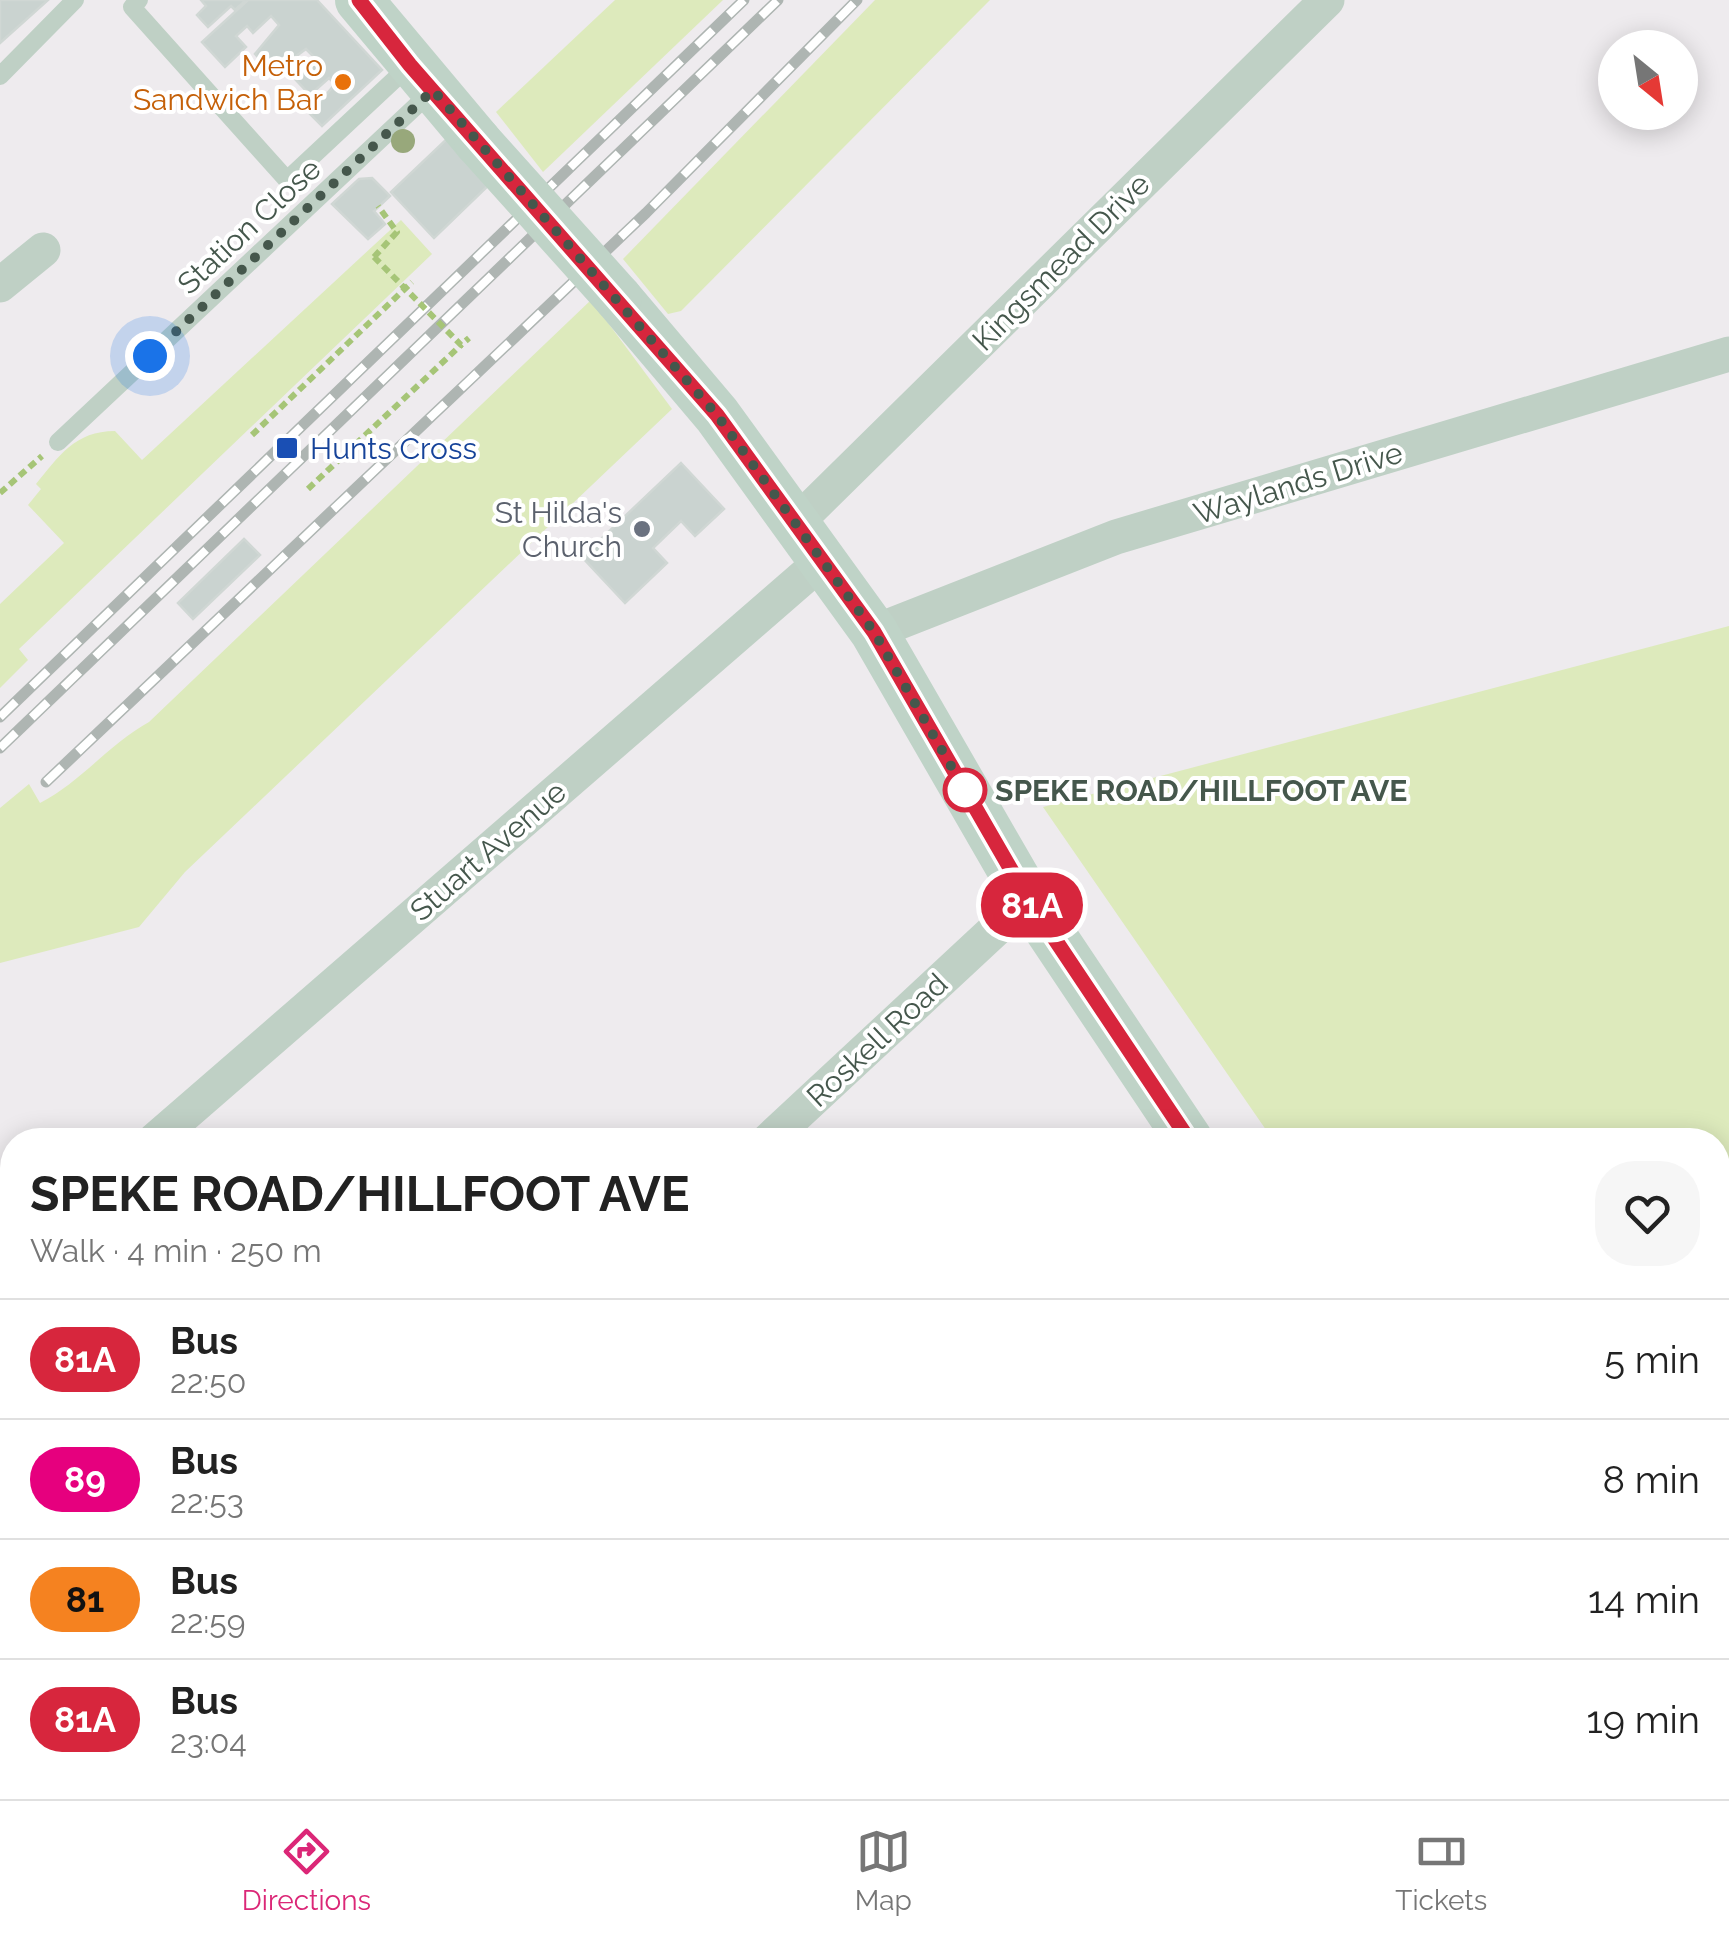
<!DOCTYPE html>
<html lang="en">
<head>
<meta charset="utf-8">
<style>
  body { margin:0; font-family:Raleway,sans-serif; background:#f6f6f6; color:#222; height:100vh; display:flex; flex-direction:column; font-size:38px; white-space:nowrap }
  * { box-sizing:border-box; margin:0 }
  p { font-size:32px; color:#767676 }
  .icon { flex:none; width:55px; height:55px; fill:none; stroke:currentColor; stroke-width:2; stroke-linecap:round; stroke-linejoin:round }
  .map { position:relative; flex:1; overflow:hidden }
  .details { position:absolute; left:0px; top:1128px; width:1730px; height:672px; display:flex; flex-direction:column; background:#fff; border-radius:40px 40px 0 0; box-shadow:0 5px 25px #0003 }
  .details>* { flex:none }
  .badge { padding:0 20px; border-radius:32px; font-size:35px; line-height:65px }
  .needle { width:65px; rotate:150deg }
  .tools { position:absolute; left:1598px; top:30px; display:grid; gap:20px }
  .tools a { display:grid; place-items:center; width:100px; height:100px; border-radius:50%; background:#fff; box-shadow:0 5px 25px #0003; font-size:50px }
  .you { position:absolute; width:50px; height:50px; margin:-25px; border:8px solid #fff; border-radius:50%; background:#1a73e8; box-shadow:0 0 0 15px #1a73e833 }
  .map>.badge { position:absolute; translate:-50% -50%; box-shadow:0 0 0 5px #fff }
  .round { display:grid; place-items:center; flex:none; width:105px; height:105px; border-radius:40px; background:#f6f6f6 }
  .head { display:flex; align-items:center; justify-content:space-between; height:170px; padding:0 30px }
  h1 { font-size:48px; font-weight:700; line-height:75px }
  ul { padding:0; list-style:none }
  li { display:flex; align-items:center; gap:30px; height:120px; padding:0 30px; border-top:2px solid #e0e0e0 }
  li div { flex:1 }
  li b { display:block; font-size:38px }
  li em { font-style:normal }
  li .badge { min-width:110px; font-weight:700; text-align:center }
  .tabs { display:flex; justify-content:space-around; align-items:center; height:140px; border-top:2px solid #e0e0e0; background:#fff; font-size:28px; color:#767676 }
  .tabs a { display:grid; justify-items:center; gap:5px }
  .tabs .current { color:#db2777 }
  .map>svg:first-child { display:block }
  .green { fill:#ddeabc }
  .building { fill:#cad3d0; stroke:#d0d7d4; stroke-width:2.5 }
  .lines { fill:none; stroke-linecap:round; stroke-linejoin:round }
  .path { stroke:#a6c577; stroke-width:6; stroke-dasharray:8 5; stroke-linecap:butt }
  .lane { stroke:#bfd0c5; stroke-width:18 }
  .street { stroke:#bfd0c5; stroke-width:35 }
  .secondary { stroke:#bfd3c7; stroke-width:48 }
  .rail-casing { stroke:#aeb5b2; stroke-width:11 }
  .rail { stroke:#fff; stroke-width:8; stroke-dasharray:22; stroke-linecap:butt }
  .path-bridge { stroke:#a6c577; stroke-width:6; stroke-dasharray:8 5; stroke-linecap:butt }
  .secondary-bridge { stroke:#bfd3c7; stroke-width:48 }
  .tree { fill:#98a87b }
  .line-casing { stroke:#fff; stroke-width:22 }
  .line { stroke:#d7263d; stroke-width:15 }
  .walk { stroke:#45574c; stroke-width:10; stroke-dasharray:0 18 }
  .food-dot { fill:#e8710a; stroke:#fff; stroke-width:4 }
  .transit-dot { fill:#1a4fb4; stroke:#fff; stroke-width:4 }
  .worship-dot { fill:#6b7280; stroke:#fff; stroke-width:4 }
  .stop-dot { fill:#fff; stroke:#d7263d; stroke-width:5 }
  .labels { text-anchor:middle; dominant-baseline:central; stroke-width:8; stroke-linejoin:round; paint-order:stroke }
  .food-label { font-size:30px; fill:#c56008; stroke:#fff; text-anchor:end }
  .street-label { font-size:30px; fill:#45574c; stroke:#fff }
  .transit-label { font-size:30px; fill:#164399; stroke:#fff; text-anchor:start }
  .worship-label { font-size:30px; fill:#5b616d; stroke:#fff; text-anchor:end }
  .stop-label { font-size:30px; font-weight:bold; fill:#45574c; stroke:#fff; text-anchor:start }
</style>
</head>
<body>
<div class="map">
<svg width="1729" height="1799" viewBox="0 0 1729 1799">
  <rect width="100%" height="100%" fill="#eeebee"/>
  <g class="green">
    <path d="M615 0H723L543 172 496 112Z"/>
    <path d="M875 0H990L681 311 668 314 623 259Z"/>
    <path d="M401 220 432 254 19 649 28 660 0 688V604L64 543 28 505 41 489 36 484C59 456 75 431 115 431L142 460Z"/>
    <path d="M591 300 672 409 185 872 139 927 0 963V808L29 784 40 803C81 782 109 744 149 722Z"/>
    <path d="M1729 626V1799H1727L1718 1785V1140H1273L1043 807Z"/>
  </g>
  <g class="building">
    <path d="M0 0H48L0 43Z"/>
    <path d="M201 0H246L235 10 231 6 208 27 197 15 206 6Z"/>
    <path d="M248 0H317L382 70 322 126 310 114 335 84 329 78 310 95 295 79 316 59 306 49 273 73 255 54 279 25 271 16 253 33 247 26 236 36 246 47 225 67 202 42Z"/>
    <path d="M450 136 493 181 434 238 391 192Z"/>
    <path d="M372 178 390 196 374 211 385 224 368 239 332 204 359 179Z"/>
    <path d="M681 463 724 509 695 536 681 521 653 548 667 563 625 603 582 557Z"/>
    <path d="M244 539 260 555 193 619 178 603Z"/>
    <path d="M1048 1788H1072L1083 1799H1042Z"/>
    <path d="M1290 1788H1306L1317 1799H1279Z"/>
    <path d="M1314 1788H1371L1360 1799H1327Z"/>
  </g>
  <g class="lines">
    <g class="path">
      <path d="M374 257 397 232 378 206"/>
      <path d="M252 435 412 282"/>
      <path d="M308 489 461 345"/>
      <path d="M0 493 42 456"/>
    </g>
    <g class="lane">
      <path d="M139 0 132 7 287 180 409 66"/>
      <path d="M0 76 75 0"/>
      <path d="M58 442 432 91"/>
    </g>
    <g class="street">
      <path d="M0 285 43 250"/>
      <path d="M795 524 1327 0"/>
      <path d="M874 632 1116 537 1729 354"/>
      <path d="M155 1140 821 562"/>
      <path d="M769 1140 1028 899"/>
      <path d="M0 1272 12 1261"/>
      <path d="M663 1799 674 1788"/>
      <path d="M1199 1799 1209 1788"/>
    </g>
    <g class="secondary">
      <path d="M359 0 478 142"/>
      <path d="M618 298 717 415 874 632 1028 899 1189 1140"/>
      <path d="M0 1699 12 1710"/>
      <path d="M98 1788 110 1799"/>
      <path d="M1621 1788 1628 1799"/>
    </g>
    <g class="rail-casing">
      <g id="rail">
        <path d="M0 717 744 0"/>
        <path d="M0 748 778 0"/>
        <path d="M46 782 646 213 857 0"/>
      </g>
    </g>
    <use href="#rail" class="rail"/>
    <path class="path-bridge" d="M374 257 461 345 469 338"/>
    <path class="secondary-bridge" d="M478 142 618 298"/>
  </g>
  <circle class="tree" cx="403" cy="141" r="12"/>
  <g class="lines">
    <g class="line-casing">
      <path id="line" d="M359 0 410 65 717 415 874 632 1028 899 1189 1140"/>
    </g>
    <use href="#line" class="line"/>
    <path class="walk" d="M150 356 433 90 717 415 874 632 970 799 965 790"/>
  </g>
  <circle class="food-dot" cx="343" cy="82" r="10"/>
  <rect class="transit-dot" x="275" y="436" width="24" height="24" rx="5"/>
  <circle class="worship-dot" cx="642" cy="529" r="10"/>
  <circle class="stop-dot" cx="965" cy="790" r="20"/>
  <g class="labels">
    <g class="food-label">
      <text x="323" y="65">Metro<tspan x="323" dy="34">Sandwich Bar</tspan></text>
    </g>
    <g class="street-label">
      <text transform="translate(249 226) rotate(-43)">Station Close</text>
      <text transform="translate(1061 262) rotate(-45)">Kingsmead Drive</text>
      <text transform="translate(1298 483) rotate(-17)">Waylands Drive</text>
      <text transform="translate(488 851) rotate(-41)">Stuart Avenue</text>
      <text transform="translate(877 1040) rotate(-43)">Roskell Road</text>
    </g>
    <g class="transit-label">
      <text x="310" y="448">Hunts Cross</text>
    </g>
    <g class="worship-label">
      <text x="622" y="512">St Hilda's<tspan x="622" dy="34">Church</tspan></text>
    </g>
    <g class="stop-label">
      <text x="995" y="790">SPEKE ROAD/HILLFOOT AVE</text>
    </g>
  </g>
</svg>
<div class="tools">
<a><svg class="needle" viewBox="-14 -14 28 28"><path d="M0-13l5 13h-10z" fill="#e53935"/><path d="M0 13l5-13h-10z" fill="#767676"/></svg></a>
</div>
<div class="you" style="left:150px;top:356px"></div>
<b class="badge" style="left:1032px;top:905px;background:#d7263d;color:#fff">81A</b>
<section class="details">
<div class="head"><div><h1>SPEKE ROAD/HILLFOOT AVE</h1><p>Walk · 4 min · 250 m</p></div><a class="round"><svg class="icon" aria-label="heart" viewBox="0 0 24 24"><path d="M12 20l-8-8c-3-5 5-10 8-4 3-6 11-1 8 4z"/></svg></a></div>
<ul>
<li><span class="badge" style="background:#d7263d;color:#fff">81A</span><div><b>Bus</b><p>22:50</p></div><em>5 min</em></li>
<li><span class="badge" style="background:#e6007e;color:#fff">89</span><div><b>Bus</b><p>22:53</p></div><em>8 min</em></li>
<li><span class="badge" style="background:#f58220;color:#111">81</span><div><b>Bus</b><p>22:59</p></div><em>14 min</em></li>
<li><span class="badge" style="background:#d7263d;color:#fff">81A</span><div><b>Bus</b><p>23:04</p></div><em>19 min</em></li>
</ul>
</section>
</div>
<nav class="tabs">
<a class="current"><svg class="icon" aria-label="directions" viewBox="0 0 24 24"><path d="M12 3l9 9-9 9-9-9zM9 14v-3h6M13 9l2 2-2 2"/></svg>Directions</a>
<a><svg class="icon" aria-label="map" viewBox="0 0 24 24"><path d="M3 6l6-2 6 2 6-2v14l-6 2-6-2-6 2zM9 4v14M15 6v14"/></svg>Map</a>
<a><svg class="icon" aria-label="tickets" viewBox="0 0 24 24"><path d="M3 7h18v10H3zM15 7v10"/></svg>Tickets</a>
</nav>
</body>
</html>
